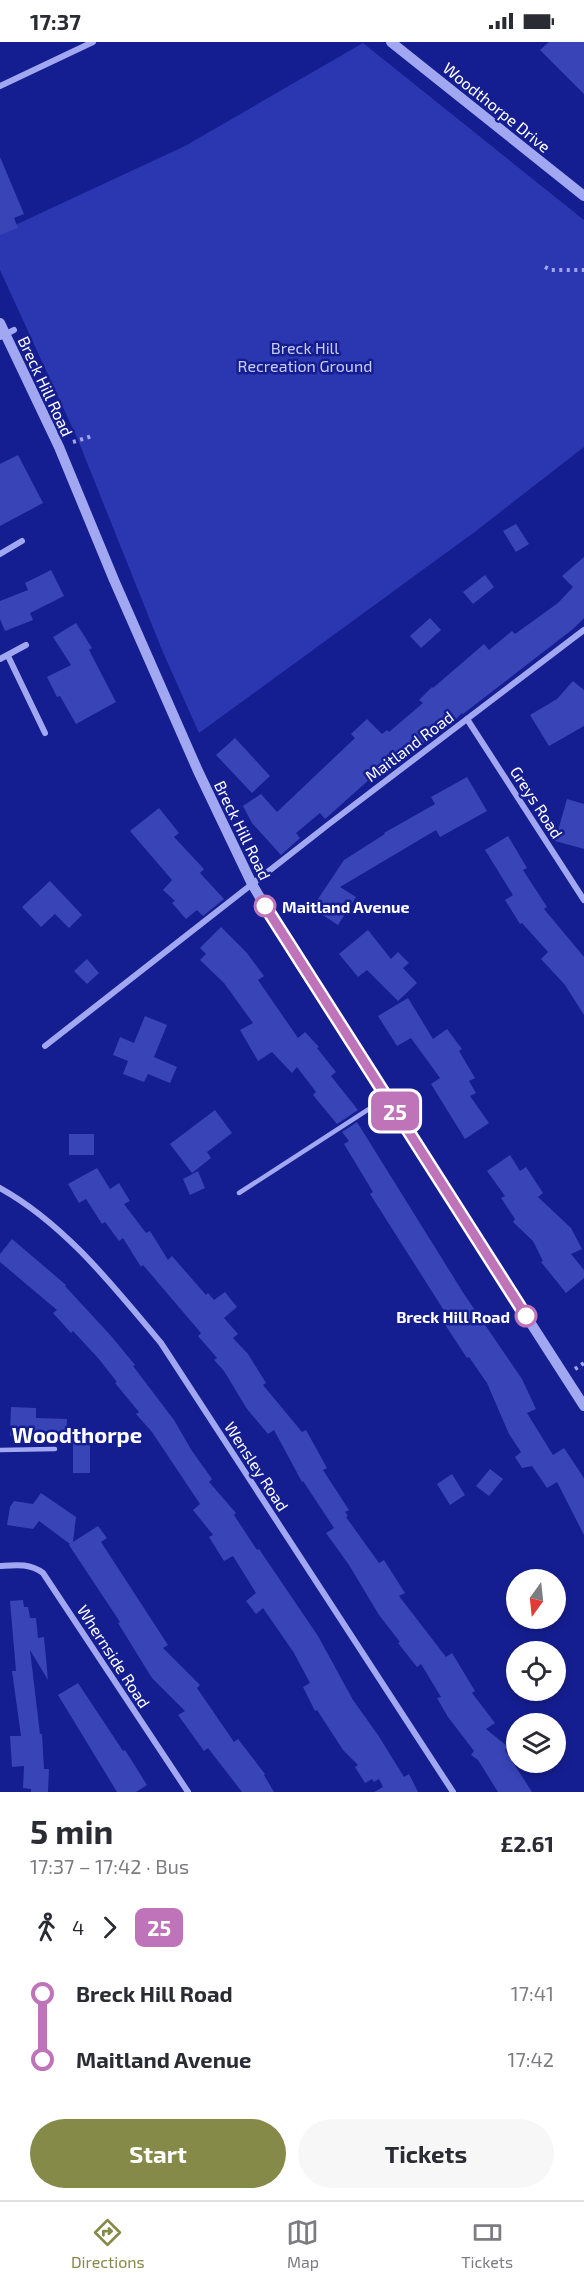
<!DOCTYPE html>
<html lang="en">
<head>
<meta charset="utf-8">
<style>
  body { margin:0; font-family:"Exo 2",sans-serif; background:#f7f7f7; color:#2b2b33; height:100vh; display:flex; flex-direction:column; font-size:22px; white-space:nowrap }
  * { box-sizing:border-box; margin:0 }
  p { font-size:20px; color:#7c7c81 }
  .icon { flex:none; width:33px; height:33px; fill:none; stroke:currentColor; stroke-width:2; stroke-linecap:round; stroke-linejoin:round }
  .map { position:relative; height:1750px; overflow:hidden }
  .drawer { display:flex; flex-direction:column; background:#fff; flex:1 }
  .drawer>* { flex:none }
  .badge { padding:0 12px; border-radius:9px; font-size:21px; line-height:39px }
  .needle { width:39px; rotate:195deg }
  .buttons { position:absolute; left:506px; top:1527px; display:grid; gap:12px }
  .buttons a { display:grid; place-items:center; width:60px; height:60px; border-radius:50%; background:#fff; box-shadow:0 3px 9px #0003; font-size:30px }
  .map>.badge { position:absolute; translate:-50% -50%; box-shadow:0 0 0 3px #fff }
  .legs { display:flex; align-items:center; gap:9px; height:66px; padding:0 30px; font-size:20px }
  .legs p { margin-inline-start:auto }
  .summary { display:flex; align-items:center; justify-content:space-between; height:102px; padding:0 30px }
  h1 { font-size:33px; font-weight:700; line-height:45px }
  .button { display:flex; gap:12px; margin-top:auto; padding:12px 30px }
  .button a { flex:1; height:69px; border-radius:36px; background:#858a48; color:#fff; font-size:24px; font-weight:700; line-height:69px; text-align:center }
  .button a+a { background:#f7f7f7; color:#2b2b33 }
  ul { padding:0 30px; list-style:none }
  li { display:flex; align-items:center; gap:21px; height:66px; font-size:22px }
  li i { display:grid; place-items:center; width:9px; height:100%; margin:0 8px; background:currentColor }
  li i::after { content:''; width:15px; height:15px; margin:-8px; border:4px solid; border-radius:50%; background:#fff }
  li p { margin-inline-start:auto }
  li:first-child i { background:linear-gradient(#0000 50%,currentColor 0) }
  li:last-child i { background:linear-gradient(currentColor 50%,#0000 0) }
  .status { display:flex; justify-content:space-between; align-items:center; height:42px; padding:0 30px; background:#fff; direction:ltr }
  .status svg { height:16px; fill:currentColor }
  .menu { display:flex; justify-content:space-around; align-items:center; height:84px; border-top:2px solid #e1e1e2; background:#fff; font-size:16px; color:#7c7c81 }
  .menu a { display:grid; justify-items:center; gap:3px }
  .menu .current { color:#858a48 }
  .map>svg:first-child { display:block }
  .green { fill:#2b36b1 }
  .building { fill:#3944b7 }
  .lines { fill:none; stroke-linecap:round; stroke-linejoin:round }
  .path { stroke:#a1a8f1; stroke-width:4; stroke-dasharray:3 4.5; stroke-linecap:butt }
  .service { stroke:#a1a8f1; stroke-width:4.5 }
  .minor { stroke:#a1a8f1; stroke-width:6 }
  .tertiary { stroke:#a1a8f1; stroke-width:10 }
  .line-1-casing { stroke:#fff; stroke-width:14 }
  .line-1 { stroke:#bf73b8; stroke-width:9 }
  .stop-1-dot { fill:#fff; stroke:#bf73b8; stroke-width:3 }
  .labels { text-anchor:middle; dominant-baseline:central; stroke-width:5; stroke-linejoin:round; paint-order:stroke }
  .street-label { font-size:16px; fill:#fff; stroke:#151e90 }
  .park-label { font-size:16px; fill:#c8cdfc; stroke:#151e90 }
  .stop-label { font-size:16px; font-weight:bold; fill:#fff; stroke:#151e90; text-anchor:start }
  .district-label { font-size:22px; font-weight:bold; fill:#fff; stroke:#151e90 }
</style>
</head>
<body>
<div class="status"><b>17:37</b><svg viewBox="0 0 49 12"><path d="M0 12V9h3v3zM5 12V6h3v6zM10 12V3h3v9zM15 12V0h3v12zM26 1h20v11H26zM47 4h2v5h-2z"/></svg></div>
<div class="map">
<svg width="584" height="1750" viewBox="0 0 584 1750">
  <rect width="100%" height="100%" fill="#151e90"/>
  <path class="green" d="M363 1 584 178V405L476 489 199 691 162 608 78 398 0 228V190L185 104Z"/>
  <g class="building">
    <path d="M549 0H584V52L540 8Z"/>
    <path d="M0 115 24 172 14 176 18 186 0 193Z"/>
    <path d="M18 413 43 461 0 484V422Z"/>
    <path d="M516 482 529 502 516 510 503 489Z"/>
    <path d="M584 515V576L573 587 463 672 462 671 448 685 445 682 414 709 410 705 383 732 380 728 325 777 320 771 296 791 300 796 281 813 252 781 243 764 261 752 277 770 355 696 351 692 367 677 382 692 387 688 389 690 423 661 419 658 432 645 433 646 484 602 489 608 512 589 515 592 558 561 573 545 562 534Z"/>
    <path d="M51 528 64 554 30 571 33 578 5 589 0 577V559L28 548 25 541Z"/>
    <path d="M485 533 494 545 473 562 463 550Z"/>
    <path d="M430 576 441 588 421 606 410 594Z"/>
    <path d="M76 581 92 606 89 608 116 660 76 682 60 654 57 655 47 635 71 623 53 595Z"/>
    <path d="M573 639 584 648V684L549 704 530 673 557 657Z"/>
    <path d="M235 696 270 734 252 751 216 713Z"/>
    <path d="M467 735 487 769 440 795 436 788 340 845 356 855 338 883 312 866 344 818 385 792 384 791 435 762 431 755Z"/>
    <path d="M567 757 584 762V807L555 799Z"/>
    <path d="M159 766 179 791 174 795 204 827 200 831 224 857 203 874 197 868 186 877 172 861 175 859 163 848 172 838 130 789Z"/>
    <path d="M508 794 527 826 523 828 547 865 544 867 584 915V973L565 943 541 917 548 910 522 881 520 882 505 858 513 853 485 808Z"/>
    <path d="M50 839 82 873 69 886 55 872 41 885 22 865Z"/>
    <path d="M221 885 247 911 264 934 258 938 298 996 305 990 319 1005 317 1006 336 1030 331 1034 358 1068 337 1082 313 1053 316 1050 297 1025 292 1031 272 1010 258 1019 240 988 253 981 224 941 200 918 206 912 200 906Z"/>
    <path d="M368 888 391 917 398 910 409 921 403 926 417 941 398 959 367 928 358 935 339 912Z"/>
    <path d="M87 917 99 931 87 942 74 929Z"/>
    <path d="M408 956 433 997 447 987 462 1007 459 1009 475 1036 469 1039 476 1051 470 1054 489 1081 465 1097 431 1042 440 1036 411 996 397 1004 378 974Z"/>
    <path d="M145 974 167 983 154 1015 177 1025 170 1041 148 1032 144 1040 123 1032 128 1019 113 1013 120 995 134 1001Z"/>
    <path d="M215 1068 232 1091 207 1110 211 1116 192 1131 170 1102Z"/>
    <path d="M357 1080 464 1252 522 1337 536 1367 527 1371 553 1413 564 1406 582 1433 584 1437V1493L557 1440 547 1446 532 1424 522 1426 515 1415 521 1410 509 1392 487 1341 469 1315 467 1316 444 1281 450 1278 370 1152 373 1150 344 1102 349 1099 342 1090Z"/>
    <rect x="69" y="1092" width="25" height="21"/>
    <path d="M510 1113 520 1129 526 1125 543 1151 538 1155 571 1186 582 1207 571 1212 584 1228V1236L566 1251 541 1220 543 1219 533 1199 513 1180 515 1177 501 1156 505 1154 487 1129Z"/>
    <path d="M97 1126 110 1147 119 1141 130 1159 124 1162 146 1191 150 1189 168 1218 172 1214 206 1253 208 1251 214 1258 225 1250 237 1265 224 1276 238 1292 233 1296 248 1312 266 1341 263 1343 302 1390 306 1388 327 1426 323 1428 349 1468 345 1470 348 1474 346 1475 379 1521 384 1518 405 1551 399 1554 446 1615 452 1611 475 1649 472 1651 495 1681 486 1687 507 1704 505 1708 532 1750H498L478 1718 471 1713 474 1709 448 1675 437 1656 441 1655 421 1622 417 1625 398 1601 400 1600 379 1573 349 1523 326 1491 334 1486 303 1439 302 1440 274 1388 268 1392 247 1367 224 1329 214 1318 217 1316 198 1294 201 1291 143 1223 141 1225 123 1196 119 1199 105 1180 102 1182 86 1157 79 1161 68 1142Z"/>
    <path d="M198 1129 205 1146 190 1153 183 1137Z"/>
    <path d="M12 1197 66 1243 65 1244 112 1295 135 1323 133 1324 174 1378 192 1409 212 1437 209 1440 236 1471 234 1473 257 1508 259 1507 318 1594 353 1658 378 1693 404 1735 409 1732 418 1750H374L383 1745 379 1737 374 1740 372 1737 365 1741 355 1725 358 1723 343 1708 317 1668 315 1669 303 1645 310 1641 294 1611 263 1566 256 1572 246 1559 256 1551 233 1514 224 1519 209 1495 213 1493 193 1468 200 1462 152 1390 136 1372 139 1370 115 1341 117 1340 98 1316 73 1289 71 1291 53 1271 57 1268 0 1220V1212Z"/>
    <path d="M11 1365 36 1366V1376L67 1377 66 1395 10 1394Z"/>
    <path d="M73 1401 90 1402V1431H73Z"/>
    <path d="M490 1427 503 1437 489 1454 476 1444Z"/>
    <path d="M452 1432 465 1453 450 1463 437 1442Z"/>
    <path d="M41 1451 76 1475 73 1500 98 1484 107 1496 101 1500 168 1603 163 1606 200 1643 197 1646 234 1700 238 1697 265 1732 264 1733 274 1750H242L208 1706 204 1709 178 1673 185 1669 152 1636 118 1581 120 1580 69 1503 70 1502 39 1479 33 1487 7 1483 10 1465 14 1459 33 1462Z"/>
    <path d="M23 1558 24 1565H28L30 1576H36L38 1596 44 1595 48 1638 30 1608 40 1692H42L44 1727H49L48 1750H31V1747L23 1746 24 1724 12 1725 10 1694H21L12 1629H16L10 1559Z"/>
    <path d="M78 1641 123 1709 125 1708 147 1743 136 1750H117L58 1653Z"/>
  </g>
  <g class="lines">
    <g class="path">
      <path d="M545 225 551 228H584"/>
      <path d="M73 400 92 394"/>
      <path d="M575 1327 584 1321"/>
    </g>
    <g class="service">
      <path d="M239 1151 386 1056"/>
      <path d="M0 1408 55 1407"/>
    </g>
    <g class="minor">
      <path d="M0 44 93 0"/>
      <path d="M0 295 14 288"/>
      <path d="M0 512 22 499"/>
      <path d="M8 614 45 691"/>
      <path d="M0 617 26 603"/>
      <path d="M467 677 584 858"/>
      <path d="M45 1004 329 782 584 588"/>
      <path d="M0 1146C65 1182 114 1245 161 1301L453 1750"/>
      <path d="M0 1524C16 1523 29 1521 43 1531L188 1750"/>
    </g>
    <g class="tertiary">
      <path d="M391 0 584 154"/>
      <path d="M0 281 59 405 114 538 198 729 252 842 296 916 584 1364"/>
    </g>
  </g>
  <g class="lines">
    <g class="line-1-casing">
      <path id="line-1" d="M265 864 526 1274"/>
    </g>
    <use href="#line-1" class="line-1"/>
  </g>
  <g class="stop-1-dot">
    <circle cx="265" cy="864" r="10"/>
    <circle cx="526" cy="1274" r="10"/>
  </g>
  <g class="labels">
    <g class="street-label">
      <text transform="translate(497 65) rotate(39)">Woodthorpe Drive</text>
      <text transform="translate(46 344) rotate(65)">Breck Hill Road</text>
      <text transform="translate(409 704) rotate(-37)">Maitland Road</text>
      <text transform="translate(537 760) rotate(57)">Greys Road</text>
      <text transform="translate(243 788) rotate(64)">Breck Hill Road</text>
      <text transform="translate(257 1424) rotate(57)">Wensley Road</text>
      <text transform="translate(114 1614) rotate(57)">Whernside Road</text>
    </g>
    <g class="park-label">
      <text x="305" y="305">Breck Hill<tspan x="305" dy="18">Recreation Ground</tspan></text>
    </g>
    <g class="stop-label">
      <text x="282" y="864">Maitland Avenue</text>
      <text x="510" y="1274" text-anchor="end">Breck Hill Road</text>
    </g>
    <g class="district-label">
      <text x="77" y="1392">Woodthorpe</text>
    </g>
  </g>
</svg>
<div class="buttons">
<a><svg class="needle" viewBox="-14 -14 28 28"><path d="M0-13l5 13h-10z" fill="#e53935"/><path d="M0 13l5-13h-10z" fill="#7c7c81"/></svg></a>
<a><svg class="icon" aria-label="locate" viewBox="0 0 24 24"><circle cx="12" cy="12" r="6"/><path d="M12 2v4M12 18v4M2 12h4M18 12h4"/></svg></a>
<a><svg class="icon" aria-label="layers" viewBox="0 0 24 24"><path d="M12 4l9 5-9 5-9-5zM3 14l9 5 9-5"/></svg></a>
</div>
<b class="badge" style="left:395px;top:1069px;background:#bf73b8;color:#fff">25</b>
</div>
<section class="drawer">
<div class="summary"><div><h1>5 min</h1><p>17:37 – 17:42 · Bus</p></div><b>£2.61</b></div>
<div class="legs"><svg class="icon" aria-label="walk" viewBox="0 0 24 24"><circle cx="13" cy="4" r="2"/><path d="M13 8l-2 6 4 7M11 14l-3 7M7 12l3-4h3l4 4"/></svg>4<svg class="icon" aria-label="forward" viewBox="0 0 24 24"><path d="M9 5l7 7-7 7"/></svg><b class="badge" style="background:#bf73b8;color:#fff">25</b></div>
<ul>
<li><i style="color:#bf73b8"></i><b>Breck Hill Road</b><p>17:41</p></li>
<li><i style="color:#bf73b8"></i><b>Maitland Avenue</b><p>17:42</p></li>
</ul>
<div class="button"><a>Start</a><a>Tickets</a></div>
</section>
<nav class="menu">
<a class="current"><svg class="icon" aria-label="directions" viewBox="0 0 24 24"><path d="M12 3l9 9-9 9-9-9zM9 14v-3h6M13 9l2 2-2 2"/></svg>Directions</a>
<a><svg class="icon" aria-label="map" viewBox="0 0 24 24"><path d="M3 6l6-2 6 2 6-2v14l-6 2-6-2-6 2zM9 4v14M15 6v14"/></svg>Map</a>
<a><svg class="icon" aria-label="tickets" viewBox="0 0 24 24"><path d="M3 7h18v10H3zM15 7v10"/></svg>Tickets</a>
</nav>
</body>
</html>
